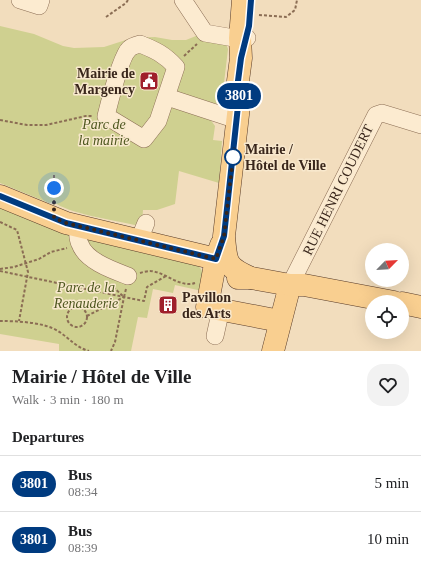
<!DOCTYPE html>
<html lang="en">
<head>
<meta charset="utf-8">
<style>
  body { margin:0; font-family:"Times New Roman",serif; background:#f2f2f2; color:#202124; height:100vh; display:flex; flex-direction:column; font-size:15px; white-space:nowrap }
  * { box-sizing:border-box; margin:0 }
  p { font-size:13px; color:#757577 }
  .icon { flex:none; width:22px; height:22px; fill:none; stroke:currentColor; stroke-width:2; stroke-linecap:round; stroke-linejoin:round }
  .map { position:relative; height:351px; overflow:hidden }
  .details { display:flex; flex-direction:column; background:#fff; flex:1 }
  .details>* { flex:none }
  .badge { padding:0 8px; border-radius:13px; font-size:14px; line-height:26px }
  .needle { width:26px; rotate:66deg }
  .tools { position:absolute; left:365px; top:243px; display:grid; gap:8px }
  .tools a { display:grid; place-items:center; width:44px; height:44px; border-radius:50%; background:#fff; box-shadow:0 4px 16px #0002; font-size:20px }
  .you { position:absolute; width:20px; height:20px; margin:-10px; border:3px solid #fff; border-radius:50%; background:#1a73e8; box-shadow:0 0 0 6px #1a73e833 }
  .map>.badge { position:absolute; translate:-50% -50%; box-shadow:0 0 0 2px #fff }
  h2 { padding:0 12px; font-size:15px; line-height:36px }
  .round { display:grid; place-items:center; flex:none; width:42px; height:42px; border-radius:16px; background:#f2f2f2 }
  .headline { display:flex; align-items:center; justify-content:space-between; height:68px; padding:0 12px }
  h1 { font-size:19px; font-weight:600; line-height:30px }
  ul { padding:0; list-style:none }
  li { display:flex; align-items:center; gap:12px; height:56px; padding:0 12px; border-top:1px solid #e0e0e0 }
  li div { flex:1 }
  li b { display:block; font-size:15px }
  li em { font-style:normal }
  li .badge { min-width:44px; font-weight:700; text-align:center }
  .map>svg:first-child { display:block }
  .green { fill:#cfd090 }
  .lines { fill:none; stroke-linecap:round; stroke-linejoin:round }
  .minor-casing { stroke:#8b6d54; stroke-width:18 }
  .major-casing { stroke:#583b29; stroke-width:23 }
  .path { stroke:#8b6d54; stroke-width:2; stroke-dasharray:3 2; stroke-linecap:butt }
  .minor { stroke:#fcebd0; stroke-width:17 }
  .major { stroke:#f9cf90; stroke-width:22 }
  .line-casing { stroke:#fff; stroke-width:9 }
  .line { stroke:#003b80; stroke-width:6 }
  .walk { stroke:#39261b; stroke-width:4; stroke-dasharray:0 7.2 }
  .stop-dot { fill:#fff; stroke:#003b80; stroke-width:2 }
  .labels { text-anchor:middle; dominant-baseline:central; stroke-width:3; stroke-linejoin:round; paint-order:stroke }
  .poi-label { font-size:14px; font-weight:bold; fill:#39261b; stroke:#f8e8cd; text-anchor:end }
  .park-label { font-size:14px; font-style:italic; fill:#4e571f; stroke:#f8e8cd }
  .stop-label { font-size:14px; font-weight:bold; fill:#39261b; stroke:#f8e8cd; text-anchor:start }
  .street-label { font-size:14px; fill:#39261b; stroke:#f8e8cd }
</style>
</head>
<body>
<div class="map">
<svg width="421" height="351" viewBox="0 0 421 351">
  <rect width="100%" height="100%" fill="#f2ddbd"/>
  <g class="green">
    <path d="M0 26 34 34 63 46 74 48 104 47 132 38 155 37 172 40H186L196 36 225 41 228 49 222 100 220 103 213 104 210 119 215 126 213 140 222 141 219 183 179 171 175 204 157 210H143L142 223 135 225C117 221 66 213 54 202L49 203 0 183Z"/>
    <path d="M0 206 197 264C206 274 203 278 202 291L175 285 173 293 153 289 147 318 138 317 131 351H59V344L0 334Z"/>
  </g>
  <g class="lines">
    <g class="minor-casing">
      <g id="minor">
        <path d="M20 0 39 6 41 0"/>
        <path d="M183 0 205 33 234 38H247"/>
        <path d="M140 44C155 50 164 54 176 67L158 121 144 139 106 116C109 104 121 56 129 49 132 46 136 45 140 44Z"/>
        <path d="M167 97 237 120"/>
        <path d="M77 226C78 232 77 239 80 244 86 261 112 270 128 276"/>
        <path d="M139 240 146 223"/>
        <path d="M290 285 376 115 382 113 421 125"/>
        <path d="M215 336 221 309"/>
      </g>
    </g>
    <g class="major-casing">
      <g id="major">
        <path d="M243 0 240 38 241 58 238 81 239 106 224 236C226 263 226 267 251 278"/>
        <path d="M0 196 66 223 216 259"/>
        <path d="M221 245 216 259 207 307 280 321"/>
        <path d="M238 278H251L290 285 273 351"/>
        <path d="M290 285H304L394 302"/>
        <path d="M402 303 421 307"/>
      </g>
    </g>
    <g class="path">
      <path d="M259 15 286 17 295 10 297 0"/>
      <path d="M106 17 126 3 128 0"/>
      <path d="M184 56 197 44"/>
      <path d="M0 120 27 125H46L86 116H92"/>
      <path d="M54 175V201"/>
      <path d="M0 222 17 230 28 272 19 321"/>
      <path d="M0 269 14 267 39 259 51 252 67 248"/>
      <path d="M0 271 124 297 115 342 111 351"/>
      <path d="M140 273C143 272 147 271 150 271 166 272 179 288 195 283"/>
      <path d="M113 287 124 297 126 289"/>
      <circle cx="77" cy="317" r="10"/>
      <path d="M87 316 124 297 144 301 147 287 166 276"/>
      <path d="M0 321C17 321 43 322 58 331 69 338 77 348 89 351"/>
    </g>
    <use href="#minor" class="minor"/>
    <use href="#major" class="major"/>
  </g>
  <g class="lines">
    <g class="line-casing">
      <path id="line" d="M0 196 66 223 216 259 224 236 238 106V81L241 58 249 26 251 0"/>
    </g>
    <use href="#line" class="line"/>
    <path class="walk" d="M54 188V218L66 223 216 259 224 236 234 149 233 157"/>
  </g>
  <defs>
    <g id="civic-square" transform="scale(1)"><rect x="-9" y="-9" width="18" height="18" rx="4" fill="#9f1f2b" stroke="#f8e8cd"/><path d="M-.6-6.5H3V-4.5H.6V-3L4-1V1h2V6H-6V1h2V-1L-.6-3ZM-1.2 2.5V6h2.4V2.5Z" fill="#fff"/></g>
    <g id="building-square" transform="scale(1)"><rect x="-9" y="-9" width="18" height="18" rx="4" fill="#9f1f2b" stroke="#f8e8cd"/><path d="M-4-6H4V6H1V3H-1V6H-4ZM-2.5-4.3h1.7v1.8h-1.7ZM.8-4.3h1.7v1.8H.8ZM-2.5-1h1.7V.8h-1.7ZM.8-1h1.7V.8H.8Z" fill="#fff"/></g>
  </defs>
  <g fill-rule="evenodd">
    <use href="#civic-square" x="149" y="81"/>
    <use href="#building-square" x="168" y="305"/>
  </g>
  <circle class="stop-dot" cx="233" cy="157" r="8"/>
  <g class="labels">
    <g class="poi-label">
      <text x="135" y="73">Mairie de<tspan x="135" dy="16">Margency</tspan></text>
      <text x="182" y="297" text-anchor="start">Pavillon<tspan x="182" dy="16">des Arts</tspan></text>
    </g>
    <g class="park-label">
      <text x="104" y="124">Parc de<tspan x="104" dy="16">la mairie</tspan></text>
      <text x="86" y="287">Parc de la<tspan x="86" dy="16">Renauderie</tspan></text>
    </g>
    <g class="stop-label">
      <text x="245" y="149">Mairie /<tspan x="245" dy="16">Hôtel de Ville</tspan></text>
    </g>
    <g class="street-label">
      <text transform="translate(338 190) rotate(-64)">RUE HENRI COUDERT</text>
    </g>
  </g>
</svg>
<div class="tools">
<a><svg class="needle" viewBox="-14 -14 28 28"><path d="M0-13l5 13h-10z" fill="#e53935"/><path d="M0 13l5-13h-10z" fill="#757577"/></svg></a>
<a><svg class="icon" aria-label="locate" viewBox="0 0 24 24"><circle cx="12" cy="12" r="6"/><path d="M12 2v4M12 18v4M2 12h4M18 12h4"/></svg></a>
</div>
<div class="you" style="left:54px;top:188px"></div>
<b class="badge" style="left:239px;top:96px;background:#003b80;color:#fff">3801</b>
</div>
<section class="details">
<div class="headline"><div><h1>Mairie / Hôtel de Ville</h1><p>Walk · 3 min · 180 m</p></div><a class="round"><svg class="icon" aria-label="heart" viewBox="0 0 24 24"><path d="M12 20l-8-8c-3-5 5-10 8-4 3-6 11-1 8 4z"/></svg></a></div>
<h2>Departures</h2>
<ul>
<li><span class="badge" style="background:#003b80;color:#fff">3801</span><div><b>Bus</b><p>08:34</p></div><em>5 min</em></li>
<li><span class="badge" style="background:#003b80;color:#fff">3801</span><div><b>Bus</b><p>08:39</p></div><em>10 min</em></li>
</ul>
</section>
</body>
</html>
